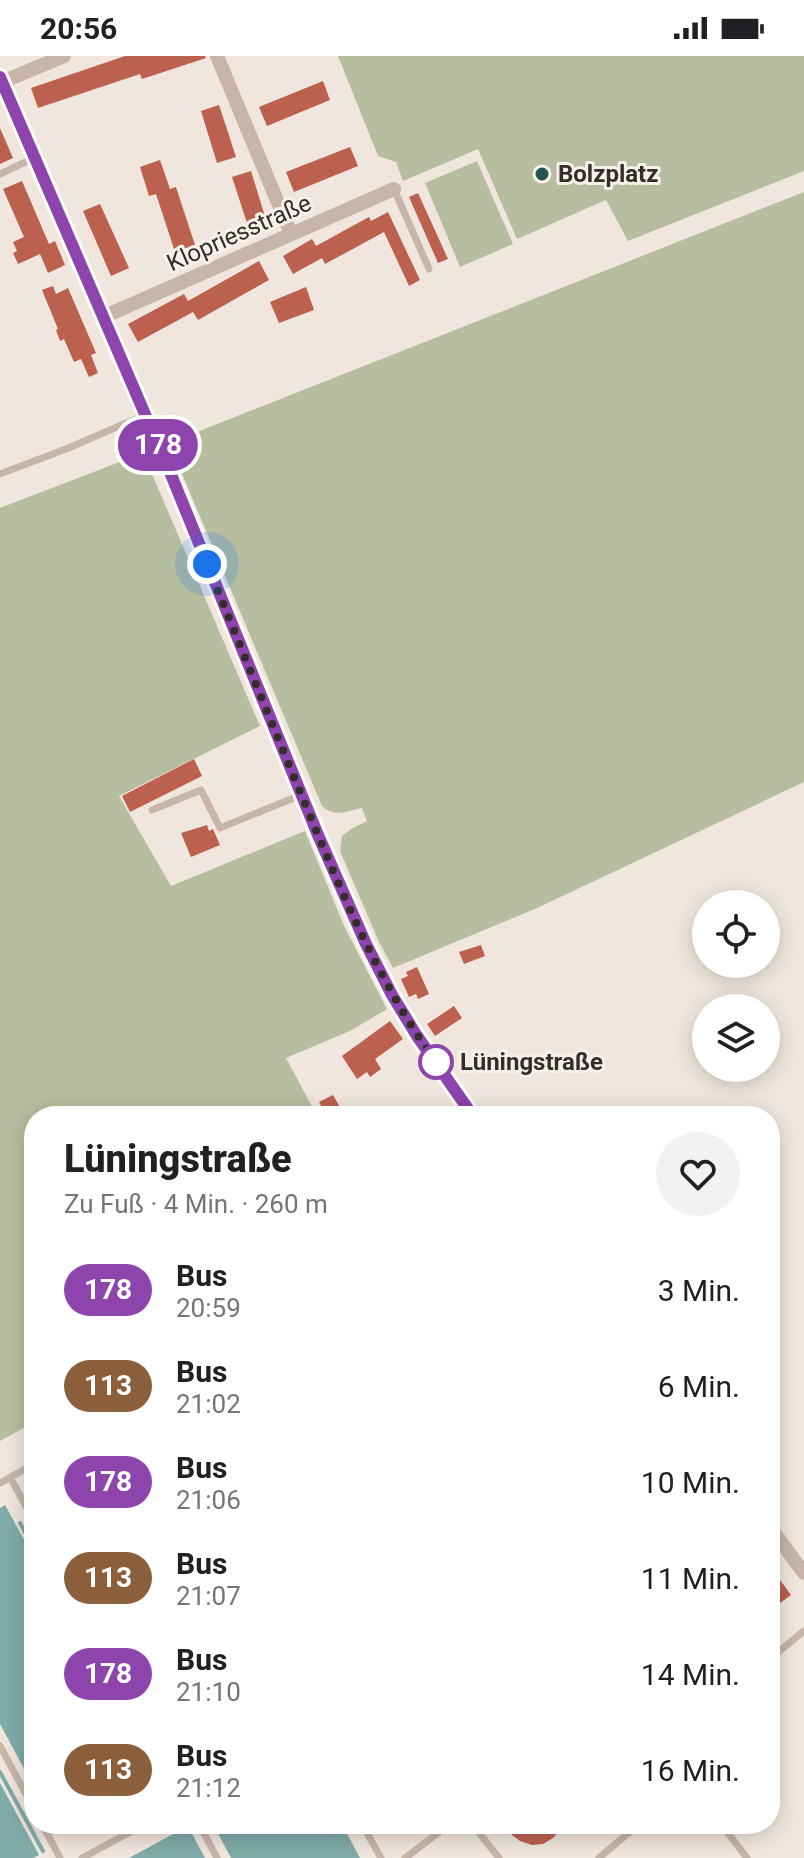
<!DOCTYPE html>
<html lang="de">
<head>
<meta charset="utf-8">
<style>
  body { margin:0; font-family:Roboto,sans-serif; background:#f2f2f2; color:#202124; height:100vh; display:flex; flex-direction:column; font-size:30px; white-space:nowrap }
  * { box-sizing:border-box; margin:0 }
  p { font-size:26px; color:#757577 }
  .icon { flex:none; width:44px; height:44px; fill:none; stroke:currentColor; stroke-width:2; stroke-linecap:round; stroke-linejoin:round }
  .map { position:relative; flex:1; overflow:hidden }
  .panel { position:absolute; left:24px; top:1050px; width:756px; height:728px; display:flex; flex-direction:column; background:#fff; border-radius:32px; box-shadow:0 4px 20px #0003 }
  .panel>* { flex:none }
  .badge { padding:0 16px; border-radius:26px; font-size:28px; line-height:52px }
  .buttons { position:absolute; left:692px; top:834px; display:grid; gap:16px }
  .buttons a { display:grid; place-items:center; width:88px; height:88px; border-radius:50%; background:#fff; box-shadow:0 4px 20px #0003; font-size:40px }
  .you { position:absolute; width:40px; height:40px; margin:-20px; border:6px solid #fff; border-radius:50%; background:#1a73e8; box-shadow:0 0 0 12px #1a73e833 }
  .map>.badge { position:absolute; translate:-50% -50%; box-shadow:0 0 0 4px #fff }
  .round { display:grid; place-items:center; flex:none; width:84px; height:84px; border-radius:42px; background:#f2f2f2 }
  .headline { display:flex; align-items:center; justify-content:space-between; height:136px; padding:0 40px }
  h1 { font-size:38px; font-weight:800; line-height:60px }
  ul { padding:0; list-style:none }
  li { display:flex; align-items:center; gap:24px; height:96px; padding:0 40px }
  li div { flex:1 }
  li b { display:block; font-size:30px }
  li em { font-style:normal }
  li .badge { min-width:88px; font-weight:700; text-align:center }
  .status { display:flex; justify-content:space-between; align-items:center; height:56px; padding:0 40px; background:#fff; direction:ltr }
  .status svg { height:22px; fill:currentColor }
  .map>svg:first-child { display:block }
  .green { fill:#b7be9f }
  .water { fill:#7faba9 }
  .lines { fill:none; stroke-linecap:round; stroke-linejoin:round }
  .stream { stroke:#7faba9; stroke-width:4 }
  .building { fill:#bc6050 }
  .service { stroke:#c7b5aa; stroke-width:7 }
  .minor { stroke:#c7b5aa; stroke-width:14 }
  .line-casing { stroke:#fff; stroke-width:18 }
  .line { stroke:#8e44ad; stroke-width:12 }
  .walk { stroke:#362c29; stroke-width:8; stroke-dasharray:0 14.4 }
  .poi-dot { fill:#225452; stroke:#f8f0ea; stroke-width:3 }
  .stop-dot { fill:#fff; stroke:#8e44ad; stroke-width:4 }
  .labels { text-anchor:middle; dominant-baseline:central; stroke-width:6; stroke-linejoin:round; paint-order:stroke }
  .poi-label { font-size:24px; font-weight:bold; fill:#362c29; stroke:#f8f0ea; text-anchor:start }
  .street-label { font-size:24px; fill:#362c29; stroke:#f8f0ea }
  .stop-label { font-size:24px; font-weight:bold; fill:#362c29; stroke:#f8f0ea; text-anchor:start }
</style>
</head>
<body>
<div class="status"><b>20:56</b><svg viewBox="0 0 49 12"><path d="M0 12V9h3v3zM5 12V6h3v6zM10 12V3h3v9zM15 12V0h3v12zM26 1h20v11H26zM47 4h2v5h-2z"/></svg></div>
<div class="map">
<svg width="804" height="1802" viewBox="0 0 804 1802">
  <rect width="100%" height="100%" fill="#f0e6dd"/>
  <g class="green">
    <path d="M338 0H804V115L628 185 606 144 517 183 478 93 403 125 396 106 378 100Z"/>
    <path d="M477 105 513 188 460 211 425 127Z"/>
    <path d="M804 136V726L537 852 393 912 379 886 340 795 342 780 351 773 367 765 362 752C346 755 336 762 322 750L169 387Z"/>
    <path d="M143 397 260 670 119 740 171 830 305 775 344 870 387 953 350 975 286 1002 317 1060H34V1366L0 1385V452Z"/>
  </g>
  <g class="water">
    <path d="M5 1449 34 1502V1731L0 1668V1452Z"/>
    <path d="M0 1727 39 1799 33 1802H0Z"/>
    <path d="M213 1768H342L360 1802H231Z"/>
    <path d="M188 1770 205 1802H129Z"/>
  </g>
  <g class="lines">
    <g class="stream">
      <path d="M20 1467 34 1493"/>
      <path d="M0 1716 43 1795"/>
    </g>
  </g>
  <g class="building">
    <path d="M125 0H205L206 2 142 23 140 18 38 52 31 32Z"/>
    <path d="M323 25 330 44 267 70 259 51Z"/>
    <path d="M219 49 236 101 217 107 201 55Z"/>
    <path d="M0 72 13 102 0 108Z"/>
    <path d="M350 91 358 110 294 136 286 116Z"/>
    <path d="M160 104 170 133 176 131 195 189 175 196 156 138 149 140 140 111Z"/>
    <path d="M251 115 267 167 249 173 232 121Z"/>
    <path d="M22 125 49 188 55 185 65 209 48 217 40 198 18 208 13 197 17 195 13 186 24 181 3 133Z"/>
    <path d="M418 137 448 203 438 207 409 141Z"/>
    <path d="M100 148 129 212 111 220 83 155Z"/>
    <path d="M388 156 420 224 409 230 384 176 325 208 322 202 293 218 283 200 312 183 316 190 369 161 371 165Z"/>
    <path d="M259 205 269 224 198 264 193 256 138 286 128 268 184 238 188 245Z"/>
    <path d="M53 230 56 238 68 232 96 297 91 299 98 317 89 321 81 303 74 306 64 283 60 285 56 274 58 273 42 234Z"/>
    <path d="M306 231 314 254 279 267 270 246Z"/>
    <path d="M194 703 202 720 130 756 122 740Z"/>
    <path d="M207 769 209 775 213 773 220 789 191 801 181 777Z"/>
    <path d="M481 889 485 900 464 908 459 896Z"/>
    <path d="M417 911 429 938 418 943 416 938 409 941 401 923 408 920 406 916Z"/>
    <path d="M454 950 462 962 435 980 427 968Z"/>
    <path d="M390 965 403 983 375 1003 381 1013 370 1021 367 1016 357 1023 342 1000Z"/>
    <path d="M333 1039 345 1060H327L319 1046Z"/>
    <path d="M770 1510 791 1539 776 1550 770 1542Z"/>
    <path d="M506 1768H566L553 1782 543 1788 532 1789 520 1785 512 1779Z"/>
  </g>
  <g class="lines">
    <g class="service">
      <path d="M0 118 34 102"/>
      <path d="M394 133 429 213"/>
      <path d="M0 418 66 393 145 359"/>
      <path d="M152 754 201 734 220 772 301 739"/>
      <path d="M10 1421 34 1465"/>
      <path d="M0 1427 34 1408"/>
      <path d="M770 1603 804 1575"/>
      <path d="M0 1690 34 1753"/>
      <path d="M42 1768 60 1802"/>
      <path d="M199 1768 217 1802"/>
      <path d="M362 1768 381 1802"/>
      <path d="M472 1768 499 1802"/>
      <path d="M721 1768 747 1802"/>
      <path d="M82 1802 145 1768"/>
      <path d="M405 1802 450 1768"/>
      <path d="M599 1802 639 1768"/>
    </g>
    <g class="minor">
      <path d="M217 0 291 178"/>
      <path d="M0 21 172 421 301 739 366 888 392 939 417 980 473 1060"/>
      <path d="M2 26 64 0"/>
      <path d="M103 261 394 133"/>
      <path d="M770 1471 804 1517"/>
    </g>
  </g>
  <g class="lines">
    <g class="line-casing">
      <path id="line" d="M0 21 172 421 318 779 366 888 392 939 417 980 473 1060"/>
    </g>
    <use href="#line" class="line"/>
    <path class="walk" d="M207 508C241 591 274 674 309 757 344 843 381 930 436 1006"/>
  </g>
  <circle class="poi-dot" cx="542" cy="118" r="8"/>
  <circle class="stop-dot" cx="436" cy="1006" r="16"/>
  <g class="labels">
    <g class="poi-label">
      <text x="558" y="118">Bolzplatz</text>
    </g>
    <g class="street-label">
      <text transform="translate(239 177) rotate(-24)">Klopriesstraße</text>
    </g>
    <g class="stop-label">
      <text x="460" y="1006">Lüningstraße</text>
    </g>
  </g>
</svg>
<div class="buttons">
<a><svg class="icon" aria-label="locate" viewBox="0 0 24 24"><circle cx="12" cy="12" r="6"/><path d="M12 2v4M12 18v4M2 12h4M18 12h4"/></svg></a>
<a><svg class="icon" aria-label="layers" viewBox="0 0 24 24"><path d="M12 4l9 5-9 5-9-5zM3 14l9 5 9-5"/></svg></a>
</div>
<div class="you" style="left:207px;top:508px"></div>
<b class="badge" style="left:158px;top:389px;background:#8e44ad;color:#fff">178</b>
<section class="panel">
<div class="headline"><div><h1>Lüningstraße</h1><p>Zu Fuß · 4 Min. · 260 m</p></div><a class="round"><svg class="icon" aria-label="heart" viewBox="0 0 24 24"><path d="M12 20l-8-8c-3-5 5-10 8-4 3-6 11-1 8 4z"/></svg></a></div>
<ul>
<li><span class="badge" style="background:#8e44ad;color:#fff">178</span><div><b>Bus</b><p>20:59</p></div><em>3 Min.</em></li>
<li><span class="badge" style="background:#8b5e3c;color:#fff">113</span><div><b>Bus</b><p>21:02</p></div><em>6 Min.</em></li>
<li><span class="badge" style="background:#8e44ad;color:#fff">178</span><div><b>Bus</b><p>21:06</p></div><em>10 Min.</em></li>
<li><span class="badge" style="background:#8b5e3c;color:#fff">113</span><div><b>Bus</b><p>21:07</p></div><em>11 Min.</em></li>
<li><span class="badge" style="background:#8e44ad;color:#fff">178</span><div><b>Bus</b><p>21:10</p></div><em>14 Min.</em></li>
<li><span class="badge" style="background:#8b5e3c;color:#fff">113</span><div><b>Bus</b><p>21:12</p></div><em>16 Min.</em></li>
</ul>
</section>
</div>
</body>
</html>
